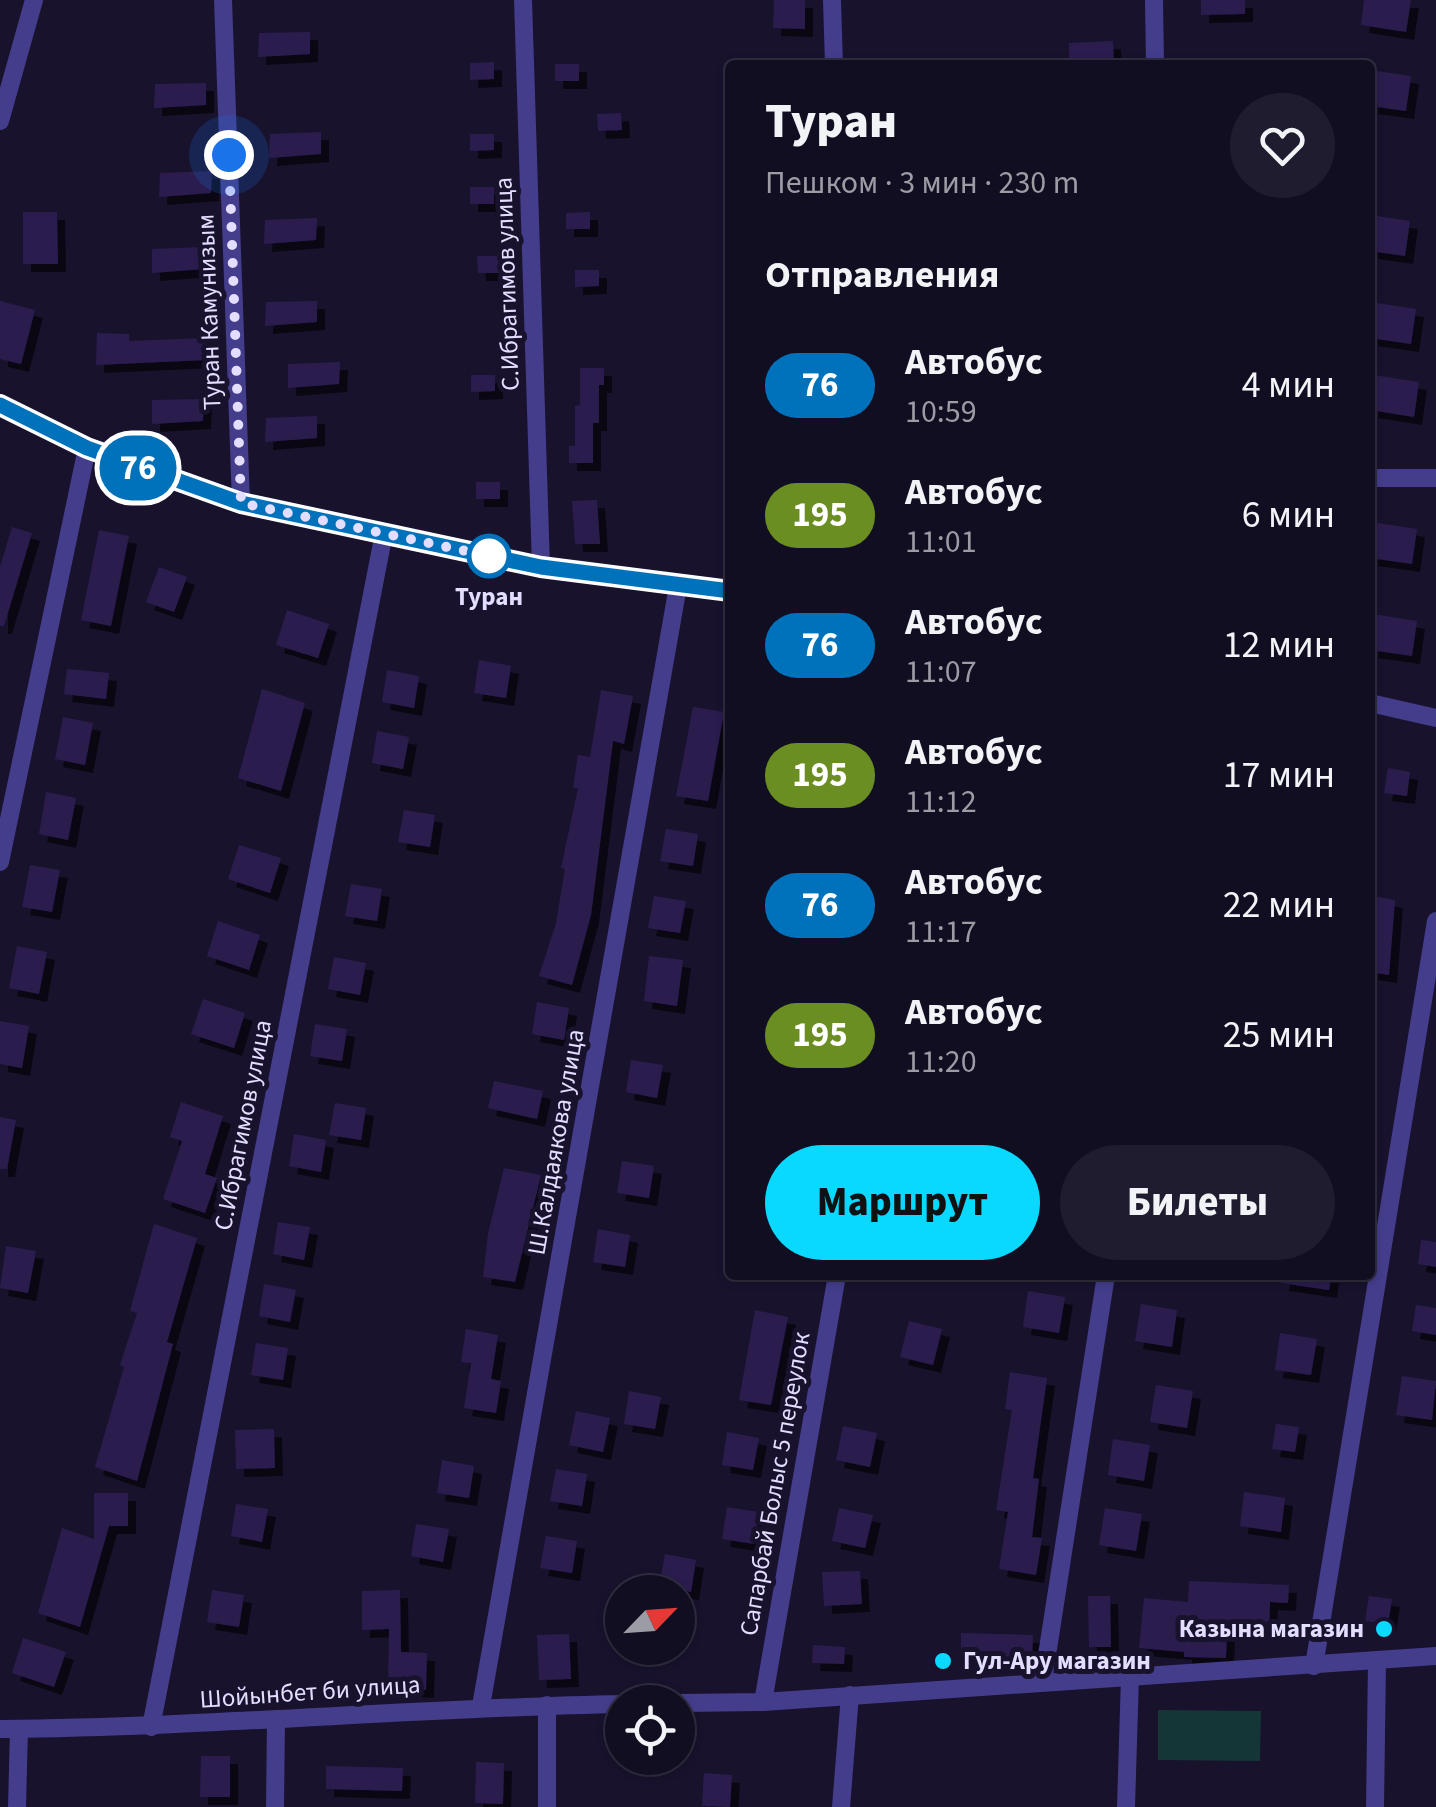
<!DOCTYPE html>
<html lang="ru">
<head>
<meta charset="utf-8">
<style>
  body { margin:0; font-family:"Source Sans 3",sans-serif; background:#1f1c2f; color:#f1f3f6; height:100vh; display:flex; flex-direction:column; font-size:38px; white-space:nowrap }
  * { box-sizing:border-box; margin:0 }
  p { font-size:32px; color:#9c9ca5 }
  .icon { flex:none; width:55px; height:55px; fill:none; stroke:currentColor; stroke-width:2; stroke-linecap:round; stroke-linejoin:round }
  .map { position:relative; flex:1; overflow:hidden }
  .panel { position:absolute; left:725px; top:60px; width:650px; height:1220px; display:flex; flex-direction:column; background:#120e22; border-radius:10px; box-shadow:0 2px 8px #0004,0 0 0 2px #312e40 }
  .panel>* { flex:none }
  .badge { padding:0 20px; border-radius:32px; font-size:35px; line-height:65px }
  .needle { width:65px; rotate:65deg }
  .tools { position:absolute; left:605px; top:1575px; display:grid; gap:20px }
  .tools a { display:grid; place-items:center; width:90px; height:90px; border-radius:50%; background:#120e22; box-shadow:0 2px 8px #0004,0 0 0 2px #312e40; font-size:50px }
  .you { position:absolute; width:50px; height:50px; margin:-25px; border:8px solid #fff; border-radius:50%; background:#1a73e8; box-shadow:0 0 0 15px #1a73e833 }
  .map>.badge { position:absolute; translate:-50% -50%; box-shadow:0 0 0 5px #fff }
  h2 { padding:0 40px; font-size:38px; line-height:90px }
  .round { display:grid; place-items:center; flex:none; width:105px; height:105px; border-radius:52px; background:#1f1c2f }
  .summary { display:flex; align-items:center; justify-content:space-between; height:170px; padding:0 40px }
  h1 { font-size:48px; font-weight:800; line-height:75px }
  .button { display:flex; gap:20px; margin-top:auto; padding:20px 40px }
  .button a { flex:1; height:115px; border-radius:60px; background:#09d8ff; color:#111; font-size:40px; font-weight:800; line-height:115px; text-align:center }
  .button a+a { background:#1f1c2f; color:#f1f3f6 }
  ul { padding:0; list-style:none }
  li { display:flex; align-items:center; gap:30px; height:130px; padding:0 40px }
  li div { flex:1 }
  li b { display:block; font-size:38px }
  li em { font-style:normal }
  li .badge { min-width:110px; font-weight:700; text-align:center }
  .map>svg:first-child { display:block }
  .green { fill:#143637 }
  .building { fill:#2a1d4e; filter:url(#shadow) }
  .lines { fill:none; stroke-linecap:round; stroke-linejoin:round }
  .minor { stroke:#443d8b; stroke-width:18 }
  .line-casing { stroke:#fff; stroke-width:22 }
  .line { stroke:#0072bc; stroke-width:15 }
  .walk { stroke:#e3ddff; stroke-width:10; stroke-dasharray:0 18 }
  .stop-dot { fill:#fff; stroke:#0072bc; stroke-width:5 }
  .poi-dot { fill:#09d8ff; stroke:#18122d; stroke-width:4 }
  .labels { text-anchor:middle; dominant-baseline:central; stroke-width:10; stroke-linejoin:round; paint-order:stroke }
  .street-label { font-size:25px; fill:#e3ddff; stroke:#18122d }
  .stop-label { font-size:25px; font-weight:bold; fill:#e3ddff; stroke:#18122d }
  .poi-label { font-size:25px; font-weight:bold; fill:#e3ddff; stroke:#18122d; text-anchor:end }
</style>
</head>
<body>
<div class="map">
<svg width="1436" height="1807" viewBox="0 0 1436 1807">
  <defs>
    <filter id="shadow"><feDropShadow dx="8" dy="8" stdDeviation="0" flood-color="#0009"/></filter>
  </defs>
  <rect width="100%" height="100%" fill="#18122d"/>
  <path class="green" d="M1158 1710 1261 1711 1260 1761 1158 1760Z"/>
  <g class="building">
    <path d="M774 0H805V29L773 28Z"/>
    <path d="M1201 0H1245V14L1201 15Z"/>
    <path d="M1364 0H1411L1406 32 1361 25Z"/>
    <path d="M310 32V54L258 57 259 33Z"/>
    <path d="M1113 41 1114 65H1069V43Z"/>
    <path d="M494 62V79L470 80V63Z"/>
    <rect x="555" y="64" width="24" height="17"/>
    <path d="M1370 70 1411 76 1406 111 1370 106Z"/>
    <path d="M206 83V105L154 108 155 84Z"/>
    <path d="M621 113 622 130 598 131 597 114Z"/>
    <path d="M321 132V154L269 158 270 134Z"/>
    <path d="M470 134H494V150L470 151Z"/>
    <path d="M212 171 211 193 159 197 160 173Z"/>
    <rect x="470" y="187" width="24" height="17"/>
    <path d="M23 212H57L58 264H23Z"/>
    <path d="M590 212V229H566V213Z"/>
    <path d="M1370 215 1410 221 1405 256 1370 251Z"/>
    <path d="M317 218 316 240 264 244 265 220Z"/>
    <path d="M204 247V269L152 273V249Z"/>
    <path d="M477 256H501L502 273H478Z"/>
    <path d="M575 270H599V286L575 287Z"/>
    <path d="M0 301 35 310 21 364 0 359Z"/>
    <path d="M317 301V322L265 326 266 302Z"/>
    <path d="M1370 302 1416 309 1411 344 1370 338Z"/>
    <path d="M97 333 129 334V341L206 338V360L96 365Z"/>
    <path d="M340 362 339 384 288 388V364Z"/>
    <path d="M580 368H604V385H599V423H593V463H569V446H575V406L580 405Z"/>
    <path d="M471 375H495V391L471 392Z"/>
    <path d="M1373 375 1419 382 1414 417 1370 410Z"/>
    <path d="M204 399 203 421 152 424V400Z"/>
    <path d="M317 416V438L265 442 266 418Z"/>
    <rect x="476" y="482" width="24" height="17"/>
    <path d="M597 500 600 544H575L572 501Z"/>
    <path d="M1371 522 1417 529 1412 564 1370 558Z"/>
    <path d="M12 527 32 533 4 626H0V567Z"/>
    <path d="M99 530 129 536 111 626 81 620Z"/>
    <path d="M159 567 187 577 174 612 146 602Z"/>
    <path d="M287 610 329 624 318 658 276 645Z"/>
    <path d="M1372 614 1417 621 1412 656 1370 650Z"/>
    <path d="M479 660 511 666 506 698 474 693Z"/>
    <path d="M67 669 109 673 106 699 64 694Z"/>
    <path d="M387 670 419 676 414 708 382 702Z"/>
    <path d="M262 689 305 703 281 791 238 778Z"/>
    <path d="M601 690 633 696 624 744 613 741 591 915 572 985 539 976 556 923 565 869 561 868 578 788H573L578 755 590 757Z"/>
    <path d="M693 707 724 712 708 801 676 796Z"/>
    <path d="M63 717 93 723 85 765 55 759Z"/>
    <path d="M377 731 409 737 403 769 372 763Z"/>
    <path d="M1388 768 1410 772 1407 796 1384 793Z"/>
    <path d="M46 792 76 798 68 840 39 834Z"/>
    <path d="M404 810 435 815 430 847 398 842Z"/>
    <path d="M666 829 698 834 693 866 660 861Z"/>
    <path d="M239 845 281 858 270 893 228 879Z"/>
    <path d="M30 865 60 870 52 912 22 907Z"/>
    <path d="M351 884 382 889 377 921 345 916Z"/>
    <path d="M654 896 686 901 680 933 648 928Z"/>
    <path d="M1373 896 1395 900 1389 975 1370 972Z"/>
    <path d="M218 921 260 935 249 970 207 956Z"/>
    <path d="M17 946 47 952 39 994 9 988Z"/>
    <path d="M649 956 683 960 677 1006 644 1001Z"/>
    <path d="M334 957 366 963 360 995 328 989Z"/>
    <path d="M203 999 245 1013 234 1048 191 1034Z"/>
    <path d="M537 1002 569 1008 564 1040 532 1034Z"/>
    <path d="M0 1021 29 1026 22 1068 0 1064Z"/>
    <path d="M315 1024 347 1029 342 1061 310 1056Z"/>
    <path d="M631 1060 663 1065 657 1098 626 1092Z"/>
    <path d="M494 1081 543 1091 537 1119 488 1108Z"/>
    <path d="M181 1102 223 1116 205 1174 217 1178 205 1213 163 1199 182 1141 170 1137Z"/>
    <path d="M335 1103 366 1108 361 1140 329 1135Z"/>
    <path d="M0 1117 16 1120 7 1169H0Z"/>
    <path d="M294 1134 326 1140 321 1172 289 1166Z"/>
    <path d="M622 1161 654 1166 649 1198 617 1193Z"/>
    <path d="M504 1168 541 1175 515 1282 483 1277 488 1234Z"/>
    <path d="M278 1222 310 1227 304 1260 273 1254Z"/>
    <path d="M154 1224 197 1238 167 1342 173 1344 137 1481 95 1467 124 1367 120 1365 137 1313 130 1311Z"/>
    <path d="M598 1229 630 1235 625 1267 593 1262Z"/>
    <path d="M1421 1240 1436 1242V1267L1418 1264Z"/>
    <path d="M6 1246 36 1251 28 1293 0 1288Z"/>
    <path d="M1282 1275H1331L1329 1290 1281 1283Z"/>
    <path d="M264 1284 296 1290 290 1322 259 1316Z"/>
    <path d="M1028 1291 1065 1297 1059 1333 1023 1327Z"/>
    <path d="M1141 1304 1177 1310 1172 1347 1135 1341Z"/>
    <path d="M1416 1305 1436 1308V1335L1412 1331Z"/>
    <path d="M755 1310 788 1317 771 1405 739 1400Z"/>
    <path d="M909 1321 942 1329 933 1365 900 1357Z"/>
    <path d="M466 1329 498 1335 491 1379 501 1381 496 1413 464 1408 471 1363 461 1362Z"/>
    <path d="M1280 1333 1317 1339 1311 1375 1275 1370Z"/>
    <path d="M256 1343 288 1348 283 1380 251 1375Z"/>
    <path d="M1010 1372 1047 1378 1033 1478 1039 1479 1032 1537 1042 1538 1036 1575 999 1569 1008 1512 996 1510 1012 1410 1005 1409Z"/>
    <path d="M1402 1376 1436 1381 1432 1420 1396 1415Z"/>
    <path d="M1156 1385 1193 1391 1187 1428 1150 1422Z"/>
    <path d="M629 1391 661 1397 655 1429 624 1424Z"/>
    <path d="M576 1411 610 1418 603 1452 569 1445Z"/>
    <path d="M1276 1424 1299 1427 1295 1452 1272 1449Z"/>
    <path d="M843 1426 877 1433 870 1467 836 1460Z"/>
    <path d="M274 1429 275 1468 236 1469 235 1430Z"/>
    <path d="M727 1432 759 1438 753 1470 722 1465Z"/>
    <path d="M1113 1439 1150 1445 1144 1481 1108 1475Z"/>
    <path d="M442 1460 474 1466 469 1498 437 1493Z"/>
    <path d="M556 1469 587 1474 582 1506 550 1501Z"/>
    <path d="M1244 1492 1285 1498 1281 1532 1240 1526Z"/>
    <path d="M94 1493H128V1526H109L80 1627 38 1613 62 1528 94 1539Z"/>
    <path d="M236 1504 268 1509 262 1542 231 1536Z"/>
    <path d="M727 1507 759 1512 754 1544 722 1539Z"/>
    <path d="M839 1508 873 1515 865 1548 832 1541Z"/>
    <path d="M1105 1508 1142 1514 1136 1551 1099 1545Z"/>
    <path d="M416 1524 449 1529 443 1562 411 1556Z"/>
    <path d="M546 1536 577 1541 572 1573 540 1568Z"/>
    <path d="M665 1554 696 1560 691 1592 659 1587Z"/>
    <path d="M860 1571 862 1604 824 1606 822 1572Z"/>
    <path d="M1189 1581 1289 1585 1288 1603 1270 1602 1269 1632 1227 1631 1226 1658 1184 1657V1652L1139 1648 1144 1598 1188 1602Z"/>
    <path d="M212 1590 244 1595 239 1627 207 1622Z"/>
    <path d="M400 1590 401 1652 427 1653 426 1690 388 1688 389 1629 362 1630V1591Z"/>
    <path d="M1088 1596H1110L1111 1647H1089Z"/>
    <path d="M1369 1596 1392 1599 1388 1624 1365 1621Z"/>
    <path d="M961 1633 1033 1635 1032 1658 961 1656Z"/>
    <path d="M569 1634 571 1679 539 1680 537 1635Z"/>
    <path d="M23 1638 66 1652 54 1687 12 1673Z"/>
    <path d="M813 1645 845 1647 844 1664 812 1663Z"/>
    <path d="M201 1756H230V1797H200Z"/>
    <path d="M476 1762 504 1763 503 1804 475 1803Z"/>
    <path d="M326 1766 403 1768 402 1791 326 1789Z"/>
    <path d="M704 1773 732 1775 730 1807 702 1806Z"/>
  </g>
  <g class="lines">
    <g class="minor">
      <path d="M223 0 241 503"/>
      <path d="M523 0 541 567"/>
      <path d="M832 0 834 65"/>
      <path d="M1154 0 1155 65"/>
      <path d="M0 121 34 0"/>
      <path d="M0 405 87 448 241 503 541 567 730 591"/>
      <path d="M1370 478H1436"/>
      <path d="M1370 703 1436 718"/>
      <path d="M0 862 87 448"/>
      <path d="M1314 1666 1436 921"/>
      <path d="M1043 1681 1106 1275"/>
      <path d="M763 1702 837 1275"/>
      <path d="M678 1703 763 1702 1436 1656"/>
      <path d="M547 1705V1807"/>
      <path d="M481 1706 678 586"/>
      <path d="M151 1727 384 533"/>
      <path d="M0 1729C208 1727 415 1708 622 1704"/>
      <path d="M17 1807 19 1729"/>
      <path d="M275 1807 276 1719"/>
      <path d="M841 1807 850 1695"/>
      <path d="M1126 1807 1130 1676"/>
      <path d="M1375 1807 1377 1662"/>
    </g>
  </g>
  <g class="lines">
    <g class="line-casing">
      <path id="line" d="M0 405 87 448 241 503 541 567 730 591"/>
    </g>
    <use href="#line" class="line"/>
    <path class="walk" d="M229 155 241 503 489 556"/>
  </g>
  <circle class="stop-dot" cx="489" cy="556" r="20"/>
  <g class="poi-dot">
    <circle cx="1384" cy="1629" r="10"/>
    <circle cx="943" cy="1661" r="10"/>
  </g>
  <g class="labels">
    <g class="street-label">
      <text transform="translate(507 284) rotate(-92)">С.Ибрагимов улица</text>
      <text transform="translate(209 312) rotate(-92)">Туран Камунизым</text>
      <text transform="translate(243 1125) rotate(-79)">С.Ибрагимов улица</text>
      <text transform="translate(556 1142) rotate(-80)">Ш.Калдаякова улица</text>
      <text transform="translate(775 1484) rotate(-80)">Сапарбай Болыс 5 переулок</text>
      <text transform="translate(310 1692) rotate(-4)">Шойынбет би улица</text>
    </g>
    <g class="stop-label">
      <text x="489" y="597">Туран</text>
    </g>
    <g class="poi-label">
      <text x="1364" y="1629">Казына магазин</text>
      <text x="963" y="1661" text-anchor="start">Гул-Ару магазин</text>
    </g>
  </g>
</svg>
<div class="tools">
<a><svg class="needle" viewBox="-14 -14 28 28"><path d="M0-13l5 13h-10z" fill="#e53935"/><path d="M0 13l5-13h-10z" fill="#9c9ca5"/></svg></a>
<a><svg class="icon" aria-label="locate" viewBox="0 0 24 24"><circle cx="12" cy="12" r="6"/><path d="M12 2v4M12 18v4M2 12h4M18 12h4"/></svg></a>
</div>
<div class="you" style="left:229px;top:155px"></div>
<b class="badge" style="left:138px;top:468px;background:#0072bc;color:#fff">76</b>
<section class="panel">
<div class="summary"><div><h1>Туран</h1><p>Пешком · 3 мин · 230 m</p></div><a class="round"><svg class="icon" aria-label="heart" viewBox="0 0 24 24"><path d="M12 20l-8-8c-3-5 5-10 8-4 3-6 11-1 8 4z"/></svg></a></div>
<h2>Отправления</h2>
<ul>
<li><span class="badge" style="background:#0072bc;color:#fff">76</span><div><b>Автобус</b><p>10:59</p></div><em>4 мин</em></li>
<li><span class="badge" style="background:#6b8e23;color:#fff">195</span><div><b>Автобус</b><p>11:01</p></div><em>6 мин</em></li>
<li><span class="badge" style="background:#0072bc;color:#fff">76</span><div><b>Автобус</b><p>11:07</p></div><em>12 мин</em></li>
<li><span class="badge" style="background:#6b8e23;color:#fff">195</span><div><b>Автобус</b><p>11:12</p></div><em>17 мин</em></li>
<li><span class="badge" style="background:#0072bc;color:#fff">76</span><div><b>Автобус</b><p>11:17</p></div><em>22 мин</em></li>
<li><span class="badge" style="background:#6b8e23;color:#fff">195</span><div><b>Автобус</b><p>11:20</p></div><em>25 мин</em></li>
</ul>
<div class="button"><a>Маршрут</a><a>Билеты</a></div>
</section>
</div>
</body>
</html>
